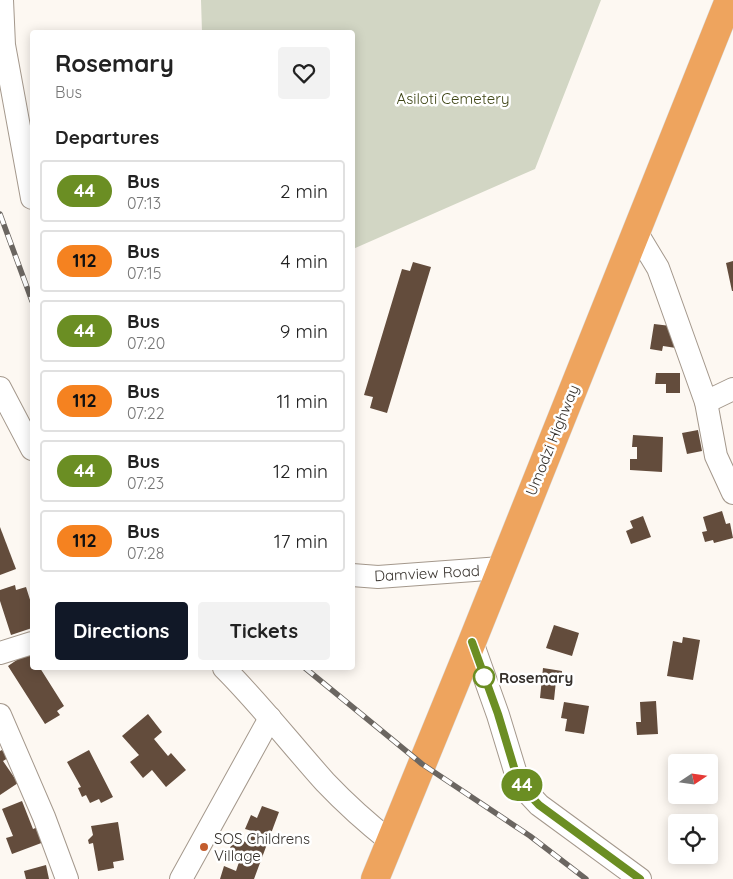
<!DOCTYPE html>
<html lang="en">
<head>
<meta charset="utf-8">
<style>
  body { margin:0; font-family:Quicksand,sans-serif; background:#f2f2f2; color:#222; height:100vh; display:flex; flex-direction:column; font-size:19px; white-space:nowrap }
  * { box-sizing:border-box; margin:0 }
  p { font-size:16px; color:#767676 }
  .icon { flex:none; width:28px; height:28px; fill:none; stroke:currentColor; stroke-width:2; stroke-linecap:round; stroke-linejoin:round }
  .map { position:relative; flex:1; overflow:hidden }
  .side { position:absolute; left:30px; top:30px; width:325px; height:640px; display:flex; flex-direction:column; background:#fff; border-radius:5px; box-shadow:0 2px 12px #0003 }
  .side>* { flex:none }
  .badge { padding:0 10px; border-radius:16px; font-size:18px; line-height:32px }
  .needle { width:32px; rotate:77deg }
  .tools { position:absolute; left:668px; top:754px; display:grid; gap:10px }
  .tools a { display:grid; place-items:center; width:50px; height:50px; border-radius:5px; background:#fff; box-shadow:0 2px 12px #0003; font-size:25px }
  .map>.badge { position:absolute; translate:-50% -50%; box-shadow:0 0 0 2px #fff }
  h2 { padding:0 25px; font-size:19px; line-height:45px }
  .round { display:grid; place-items:center; flex:none; width:52px; height:52px; border-radius:5px; background:#f2f2f2 }
  .summary { display:flex; align-items:center; justify-content:space-between; height:85px; padding:0 25px }
  h1 { font-size:24px; font-weight:700; line-height:38px }
  .primary-button { display:flex; gap:10px; margin-top:auto; padding:10px 25px }
  .primary-button a { flex:1; height:58px; border-radius:5px; background:#111827; color:#fff; font-size:20px; font-weight:700; line-height:58px; text-align:center }
  .primary-button a+a { background:#f2f2f2; color:#222 }
  ul { padding:0; list-style:none }
  li { display:flex; align-items:center; gap:15px; height:62px; margin:0 10px 8px; padding:0 15px; border:2px solid #e0e0e0; border-radius:5px }
  li div { flex:1 }
  li b { display:block; font-size:19px }
  li em { font-style:normal }
  li .badge { min-width:55px; font-weight:700; text-align:center }
  .map>svg:first-child { display:block }
  .green { fill:#d2d6c4 }
  .building { fill:#634c3c }
  .lines { fill:none; stroke-linecap:round; stroke-linejoin:round }
  .minor-casing { stroke:#a4988c; stroke-width:24 }
  .highway-casing { stroke:#d7d6d5; stroke-width:29 }
  .minor { stroke:#fff; stroke-width:22 }
  .highway { stroke:#eea45e; stroke-width:28 }
  .rail-casing { stroke:#6b6661; stroke-width:5.5 }
  .rail { stroke:#fff; stroke-width:4; stroke-dasharray:11; stroke-linecap:butt }
  .line-casing { stroke:#fff; stroke-width:11 }
  .line { stroke:#6b8e23; stroke-width:8 }
  .stop-dot { fill:#fff; stroke:#6b8e23; stroke-width:2.5 }
  .poi-dot { fill:#c35d2e; stroke:#fff; stroke-width:2 }
  .labels { text-anchor:middle; dominant-baseline:central; stroke-width:5; stroke-linejoin:round; paint-order:stroke }
  .park-label { font-size:15px; fill:#3f4616; stroke:#fff }
  .street-label { font-size:15px; fill:#36312c; stroke:#fff }
  .stop-label { font-size:15px; font-weight:bold; fill:#36312c; stroke:#fff; text-anchor:start }
  .poi-label { font-size:15px; fill:#36312c; stroke:#fff; text-anchor:start }
</style>
</head>
<body>
<div class="map">
<svg width="733" height="879" viewBox="0 0 733 879">
  <rect width="100%" height="100%" fill="#fdf8f2"/>
  <path class="green" d="M201 0H601L535 169 353 249 352 32H202Z"/>
  <g class="building">
    <path d="M733 261V291H732L726 263Z"/>
    <path d="M413 262 431 267 387 413 370 408 373 397 364 395 402 269 410 271Z"/>
    <path d="M654 324 679 327 676 348 663 346 662 351 650 349Z"/>
    <path d="M656 373H680V393H666V384H655Z"/>
    <path d="M698 430 702 451 687 454 682 433Z"/>
    <path d="M633 435 663 437 662 472 630 470V459H637V447H632Z"/>
    <path d="M722 511 726 524 730 523 733 538 714 543 713 540 705 542 702 532 707 531 703 517Z"/>
    <path d="M643 516 651 537 631 544 626 531 633 528 630 521Z"/>
    <path d="M0 527 16 569 0 575Z"/>
    <path d="M15 585 16 590 26 587 32 606V628L11 635 0 601V590Z"/>
    <path d="M554 625 579 633 572 656 546 648Z"/>
    <path d="M683 637 700 640 693 680 667 676 673 641 682 643Z"/>
    <path d="M30 651 32 655V668H40L64 706 57 711 60 715 45 724 8 666Z"/>
    <path d="M543 668 562 671 561 682 556 681 554 700 540 698Z"/>
    <path d="M656 701 658 734 637 735 636 722H641L640 702Z"/>
    <path d="M564 702 589 706 584 734 565 731 567 719 561 718Z"/>
    <path d="M148 714 162 732 154 739 168 756 171 753 186 770 166 787 152 770 143 778 130 762 139 755 122 736Z"/>
    <path d="M2 750 8 758 3 761 18 783 0 795V751Z"/>
    <path d="M89 750 113 797 101 803 99 799 90 803 86 795 82 797 78 788 81 787 67 762Z"/>
    <path d="M22 801 33 829 38 827 44 842 12 854 6 838 13 836 2 809Z"/>
    <path d="M262 806 279 812 254 879H220L224 866 236 871 240 859 228 854 234 837 248 843 252 831 245 829 251 815 257 818Z"/>
    <path d="M118 822 124 860 113 862 114 868 98 871 93 843 89 844 88 840 93 835 91 826Z"/>
    <path d="M46 865 49 879H26L24 871Z"/>
  </g>
  <g class="lines">
    <g class="minor-casing">
      <g id="minor">
        <path d="M2 0 4 45 32 198"/>
        <path d="M635 230 658 268 666 290 706 402 716 456 733 493"/>
        <path d="M0 388 32 449"/>
        <path d="M706 402 733 389"/>
        <path d="M352 575 378 577 501 568"/>
        <path d="M472 642 498 715 516 774 526 791 539 805 640 879"/>
        <path d="M0 653 32 643"/>
        <path d="M224 668C260 704 291 744 325 782 345 803 367 823 390 841"/>
        <path d="M0 715 44 817 67 879"/>
        <path d="M181 879 270 718"/>
      </g>
    </g>
    <g class="highway-casing">
      <path id="highway" d="M375 879 472 642 729 0"/>
    </g>
    <use href="#minor" class="minor"/>
    <use href="#highway" class="highway"/>
    <g class="rail-casing">
      <g id="rail">
        <path d="M0 214 32 301"/>
        <path d="M305 668 422 764 530 836 586 879"/>
      </g>
    </g>
    <use href="#rail" class="rail"/>
  </g>
  <g class="lines">
    <g class="line-casing">
      <path id="line" d="M472 642 498 714 516 774 526 791 539 805 640 879"/>
    </g>
    <use href="#line" class="line"/>
  </g>
  <circle class="stop-dot" cx="484" cy="677" r="10"/>
  <circle class="poi-dot" cx="204" cy="847" r="5"/>
  <g class="labels">
    <g class="park-label">
      <text x="453" y="98">Asiloti Cemetery</text>
    </g>
    <g class="street-label">
      <text transform="translate(552 440) rotate(-68)">Umodzi Highway</text>
      <text transform="translate(427 573) rotate(-3)">Damview Road</text>
    </g>
    <g class="stop-label">
      <text x="499" y="677">Rosemary</text>
    </g>
    <g class="poi-label">
      <text x="214" y="838">SOS Childrens<tspan x="214" dy="17">Village</tspan></text>
    </g>
  </g>
</svg>
<div class="tools">
<a><svg class="needle" viewBox="-14 -14 28 28"><path d="M0-13l5 13h-10z" fill="#e53935"/><path d="M0 13l5-13h-10z" fill="#767676"/></svg></a>
<a><svg class="icon" aria-label="locate" viewBox="0 0 24 24"><circle cx="12" cy="12" r="6"/><path d="M12 2v4M12 18v4M2 12h4M18 12h4"/></svg></a>
</div>
<b class="badge" style="left:522px;top:785px;background:#6b8e23;color:#fff">44</b>
<section class="side">
<div class="summary"><div><h1>Rosemary</h1><p>Bus</p></div><a class="round"><svg class="icon" aria-label="heart" viewBox="0 0 24 24"><path d="M12 20l-8-8c-3-5 5-10 8-4 3-6 11-1 8 4z"/></svg></a></div>
<h2>Departures</h2>
<ul>
<li><span class="badge" style="background:#6b8e23;color:#fff">44</span><div><b>Bus</b><p>07:13</p></div><em>2 min</em></li>
<li><span class="badge" style="background:#f58220;color:#111">112</span><div><b>Bus</b><p>07:15</p></div><em>4 min</em></li>
<li><span class="badge" style="background:#6b8e23;color:#fff">44</span><div><b>Bus</b><p>07:20</p></div><em>9 min</em></li>
<li><span class="badge" style="background:#f58220;color:#111">112</span><div><b>Bus</b><p>07:22</p></div><em>11 min</em></li>
<li><span class="badge" style="background:#6b8e23;color:#fff">44</span><div><b>Bus</b><p>07:23</p></div><em>12 min</em></li>
<li><span class="badge" style="background:#f58220;color:#111">112</span><div><b>Bus</b><p>07:28</p></div><em>17 min</em></li>
</ul>
<div class="primary-button"><a>Directions</a><a>Tickets</a></div>
</section>
</div>
</body>
</html>
